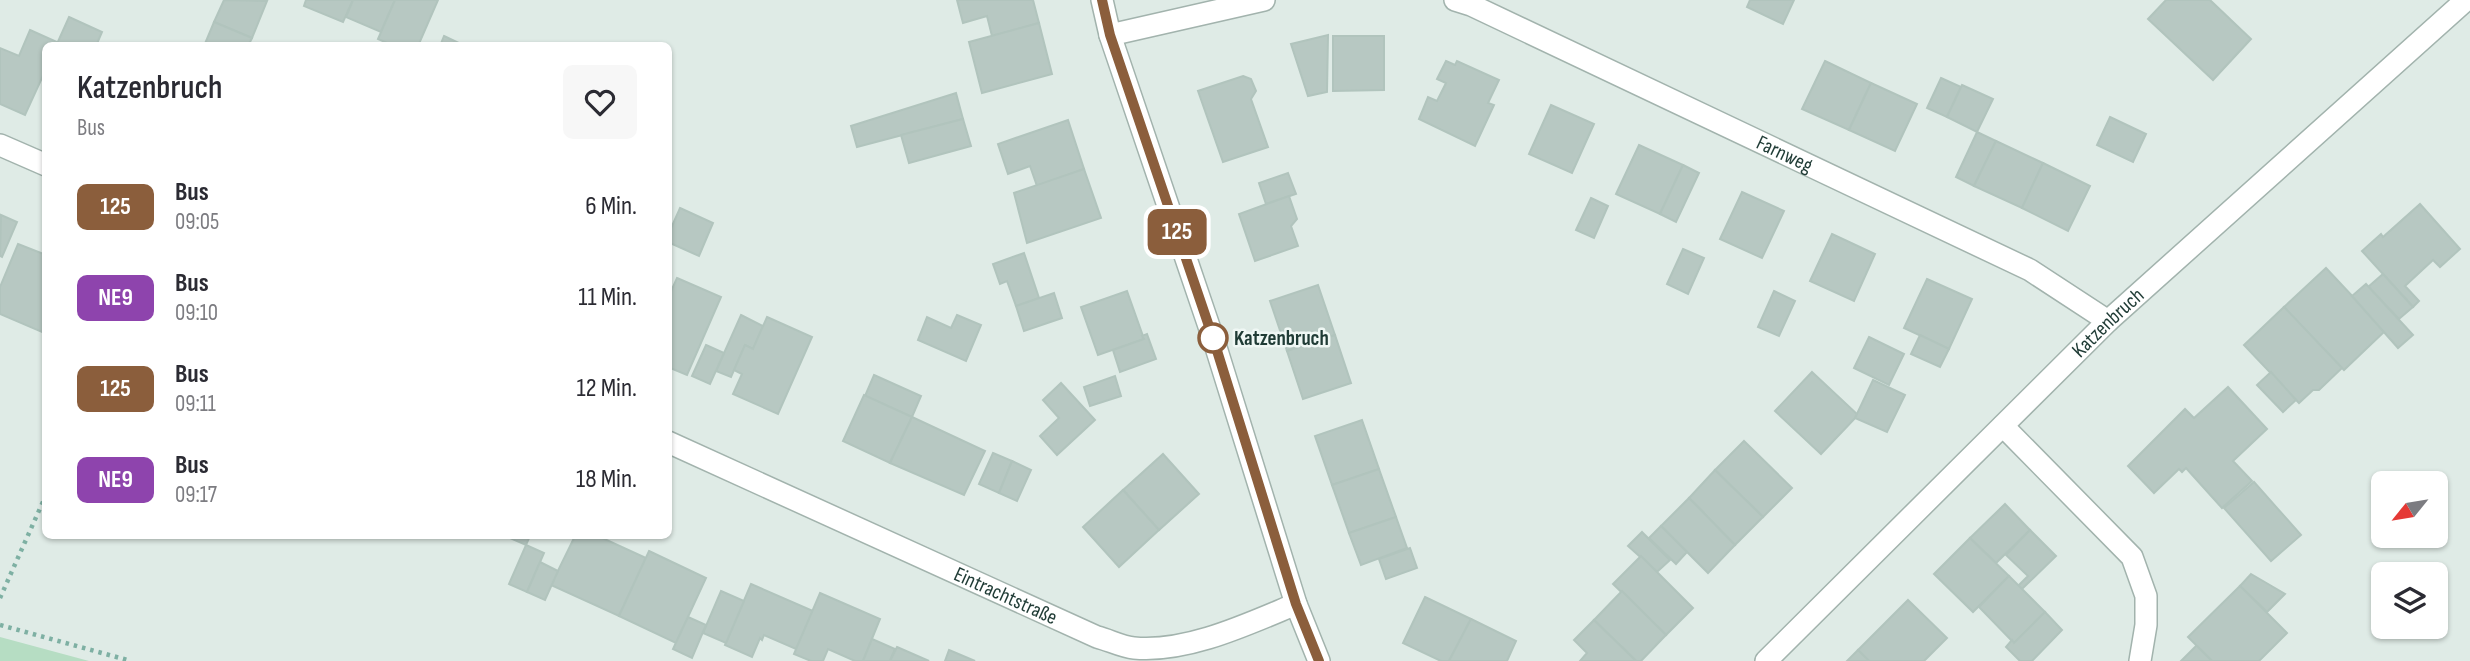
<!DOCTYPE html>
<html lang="de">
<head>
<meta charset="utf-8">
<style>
  body { margin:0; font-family:"Sofia Sans Condensed",sans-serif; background:#f7f7f7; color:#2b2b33; height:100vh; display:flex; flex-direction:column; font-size:26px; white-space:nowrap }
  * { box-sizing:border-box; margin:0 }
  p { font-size:23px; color:#7c7c81 }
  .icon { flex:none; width:38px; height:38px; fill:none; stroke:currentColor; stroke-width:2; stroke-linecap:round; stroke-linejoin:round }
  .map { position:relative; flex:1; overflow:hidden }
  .sheet { position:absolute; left:42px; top:42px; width:630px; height:497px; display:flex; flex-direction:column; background:#fff; border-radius:10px; box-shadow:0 2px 5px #0004 }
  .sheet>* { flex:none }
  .badge { padding:0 14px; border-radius:10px; font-size:24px; line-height:46px }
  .needle { width:46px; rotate:240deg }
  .controls { position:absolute; left:2371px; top:471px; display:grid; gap:14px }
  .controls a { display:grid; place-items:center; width:77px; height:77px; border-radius:10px; background:#fff; box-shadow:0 2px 5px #0004; font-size:35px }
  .map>.badge { position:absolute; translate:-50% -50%; box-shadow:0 0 0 4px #fff }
  .round { display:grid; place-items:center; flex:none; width:74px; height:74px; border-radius:10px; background:#f7f7f7 }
  .head { display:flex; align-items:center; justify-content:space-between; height:119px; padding:0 35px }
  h1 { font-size:33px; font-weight:600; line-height:52px }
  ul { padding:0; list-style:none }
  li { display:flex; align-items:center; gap:21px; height:91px; padding:0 35px }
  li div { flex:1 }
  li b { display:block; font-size:26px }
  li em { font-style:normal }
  li .badge { min-width:77px; font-weight:700; text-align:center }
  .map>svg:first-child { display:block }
  .green { fill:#b6ddc3 }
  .building { fill:#b7c8c2; stroke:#b1c4bd; stroke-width:2 }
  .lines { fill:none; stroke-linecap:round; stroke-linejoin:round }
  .minor-casing { stroke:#a2b3ad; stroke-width:24 }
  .path { stroke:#7eb0a3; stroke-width:4.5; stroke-dasharray:3.5 5; stroke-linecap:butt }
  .minor { stroke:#fff; stroke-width:21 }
  .line-casing { stroke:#fff; stroke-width:16 }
  .line { stroke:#8b5e3c; stroke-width:10 }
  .stop-dot { fill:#fff; stroke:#8b5e3c; stroke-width:3.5 }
  .labels { text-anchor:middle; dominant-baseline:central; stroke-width:5; stroke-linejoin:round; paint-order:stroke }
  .street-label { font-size:21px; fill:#1f3b35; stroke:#eff7f4 }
  .stop-label { font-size:21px; font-weight:bold; fill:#1f3b35; stroke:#eff7f4; text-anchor:start }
</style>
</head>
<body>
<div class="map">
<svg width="2470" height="661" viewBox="0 0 2470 661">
  <rect width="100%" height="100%" fill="#dfebe6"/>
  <path class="green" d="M0 637 89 661H0Z"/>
  <g class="building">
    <path d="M224 0 267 1 252 38 214 22Z"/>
    <path d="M306 0H353L343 22 304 6Z"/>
    <path d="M353 0H395L381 32 346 17Z"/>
    <path d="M395 0H438L418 46H394L378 39Z"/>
    <path d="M957 0H1033L1039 23 992 36 987 16 963 23Z"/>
    <path d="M1750 0H1794L1783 24 1747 7Z"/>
    <path d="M2166 0H2210L2251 39 2213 80 2148 19Z"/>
    <path d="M69 17 102 32 96 46H56Z"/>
    <path d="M214 22 252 38 248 46H204Z"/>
    <path d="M1039 23 1052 74 982 93 969 42Z"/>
    <path d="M30 30 57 42 56 46H46V69L25 115 0 104V48L19 56Z"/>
    <path d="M1328 35 1327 92 1308 96 1291 44Z"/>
    <path d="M444 36 465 46H440Z"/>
    <path d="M1333 36H1384V90L1333 91Z"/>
    <path d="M1446 61 1455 65 1457 61 1499 80 1488 103 1494 105 1475 146 1419 119 1428 97 1437 101 1446 83 1437 79Z"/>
    <path d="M1825 61 1871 83 1849 130 1802 109Z"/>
    <path d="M1243 76 1251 79 1256 91 1251 99 1268 147 1223 162 1198 91Z"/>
    <path d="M1941 78 1961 87 1947 117 1927 108Z"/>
    <path d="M1871 83 1917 104 1895 151 1849 130Z"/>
    <path d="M1962 85 1993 99 1977 132 1947 117Z"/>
    <path d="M956 93 963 119 857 147 851 126Z"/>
    <path d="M1551 105 1594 124 1572 173 1529 154Z"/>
    <path d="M2110 117 2146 134 2133 162 2097 145Z"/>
    <path d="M963 119 971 146 909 163 901 135Z"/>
    <path d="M1068 120 1084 169 1037 186 1030 166 1008 174 998 144Z"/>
    <path d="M1977 132 1996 141 1974 186 1956 177Z"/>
    <path d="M1996 141 2043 163 2022 208 1974 186Z"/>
    <path d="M1639 145 1683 165 1660 214 1616 194Z"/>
    <path d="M2043 163 2090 186 2068 231 2022 208Z"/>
    <path d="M1683 165 1699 173 1676 222 1660 214Z"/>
    <path d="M1084 169 1101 218 1027 243 1014 193Z"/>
    <path d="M1288 173 1296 194 1266 204 1259 183Z"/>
    <path d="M1742 192 1784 211 1762 258 1720 239Z"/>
    <path d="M1289 196 1297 219 1291 226 1298 246 1255 261 1239 214Z"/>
    <path d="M1591 198 1608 206 1594 238 1576 230Z"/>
    <path d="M2420 204 2460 249 2440 267 2433 260 2405 286 2419 301 2413 307 2362 251 2381 234 2383 237Z"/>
    <path d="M680 208 713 223 699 256 668 242V235Z"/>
    <path d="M1 215 17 222 2 257 0 256Z"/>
    <path d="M1832 234 1875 254 1854 301 1810 281Z"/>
    <path d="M18 244 46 255V330L43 329 42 332 0 314V287Z"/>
    <path d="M1683 249 1704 258 1688 294 1667 284Z"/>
    <path d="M1024 253 1039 298 1016 306 1007 281 1000 284 993 264Z"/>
    <path d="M2326 268 2385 331 2344 370 2284 307Z"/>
    <path d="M2383 274 2413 307 2399 319 2368 287Z"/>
    <path d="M677 278 721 297 687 375 668 367V298Z"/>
    <path d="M1927 279 1972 299 1949 349 1904 328Z"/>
    <path d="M2366 284 2413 335 2398 348 2352 296Z"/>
    <path d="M1318 285 1335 335 1287 351 1270 301Z"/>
    <path d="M1127 291 1144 339 1098 355 1081 307Z"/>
    <path d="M1774 291 1795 301 1779 336 1758 327Z"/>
    <path d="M1054 293 1062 318 1024 331 1016 306Z"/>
    <path d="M2284 307 2342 368 2319 390H2313L2299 403 2244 345Z"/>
    <path d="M741 315 763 326 753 349 745 345 731 377 716 371Z"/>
    <path d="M957 315 981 325 966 361 918 340 927 317 951 328Z"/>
    <path d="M767 317 812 337 778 414 733 394 742 374 734 370 745 345 753 349Z"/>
    <path d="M1147 334 1156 359 1120 372 1113 350 1144 339 1142 336Z"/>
    <path d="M1335 335 1351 383 1303 399 1287 351Z"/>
    <path d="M1920 335 1949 349 1940 367 1911 354Z"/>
    <path d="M1869 337 1904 354 1889 385 1854 368Z"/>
    <path d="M706 345 724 353 710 384 692 376Z"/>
    <path d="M1812 372 1858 415 1821 454 1775 411Z"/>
    <path d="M2271 372 2296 400 2283 412 2257 385Z"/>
    <path d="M874 375 921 396 912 417 865 396Z"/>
    <path d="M1115 376 1121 396 1090 406 1084 387Z"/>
    <path d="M1873 380 1905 395 1887 432 1855 418Z"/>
    <path d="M1061 383 1095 420 1057 455 1040 436 1059 418 1043 400Z"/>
    <path d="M2228 387 2267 429 2233 461 2252 481 2222 508 2186 468 2182 472 2179 469 2154 493 2128 466 2185 409 2194 418Z"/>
    <path d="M864 395 912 417 890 463 843 441Z"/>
    <path d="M912 417 985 451 964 495 890 463Z"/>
    <path d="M1362 420 1379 469 1332 485 1315 436Z"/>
    <path d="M1744 441 1792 488 1763 517 1715 470Z"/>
    <path d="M993 453 1012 461 999 493 979 484Z"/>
    <path d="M1163 454 1199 494 1159 530 1123 490Z"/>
    <path d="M1012 461 1031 470 1017 501 999 493Z"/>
    <path d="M1379 469 1396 517 1349 533 1332 485Z"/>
    <path d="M1715 470 1763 517 1735 545 1689 498Z"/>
    <path d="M2254 482 2301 535 2271 561 2224 508Z"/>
    <path d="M1123 490 1159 530 1119 567 1083 527Z"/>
    <path d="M1689 498 1735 545 1708 573 1661 526Z"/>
    <path d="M2005 504 2030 530 1996 563 1970 538Z"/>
    <path d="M1396 517 1407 548 1361 565 1349 533Z"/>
    <path d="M1661 526 1687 552 1676 564 1649 538Z"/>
    <path d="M2030 530 2056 556 2022 589 2018 586 2028 576 2006 555Z"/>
    <path d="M1642 532 1670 560 1657 572 1628 546Z"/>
    <path d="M505 536H530L526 545Z"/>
    <path d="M575 536H598L646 558 619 616 551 585Z"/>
    <path d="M1970 538 2009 576 1973 612 1934 574Z"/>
    <path d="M526 545 544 553 527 592 509 584Z"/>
    <path d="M1410 548 1417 568 1386 579 1379 559Z"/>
    <path d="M649 551 706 578 676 643 619 616Z"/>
    <path d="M1641 556 1693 608 1666 635 1613 584Z"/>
    <path d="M540 562 558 571 545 600 527 592Z"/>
    <path d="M2251 574 2285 594 2267 612 2240 586Z"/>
    <path d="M2009 576 2045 612 2014 643 1979 607Z"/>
    <path d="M751 584 813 611 796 649 764 635 762 640 760 638 752 657 725 645Z"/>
    <path d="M2240 586 2287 633 2259 661H2212L2188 637Z"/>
    <path d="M721 591 744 601 726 643 703 633Z"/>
    <path d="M1622 591 1666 635 1641 661H1636L1594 620Z"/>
    <path d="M820 593 880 619 863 661H855L828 649 823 661H811L794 654Z"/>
    <path d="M1425 597 1471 619 1449 661H1441L1403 643Z"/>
    <path d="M1908 600 1947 638 1924 661H1869L1858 650Z"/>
    <path d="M2045 612 2062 630 2032 661H2020L2006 647 2012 640 2014 643Z"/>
    <path d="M688 617 706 625 692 658 673 649Z"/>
    <path d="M1471 619 1516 641 1507 661H1449Z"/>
    <path d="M1594 620 1636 661H1580L1587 653 1574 640Z"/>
    <path d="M872 639 895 649 890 661H863Z"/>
    <path d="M2196 646H2197L2212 661H2181Z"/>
    <path d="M897 647 929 661H890Z"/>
    <path d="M949 650 975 661H945Z"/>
    <path d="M1858 650 1869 661H1847Z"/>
  </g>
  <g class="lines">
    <g class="minor-casing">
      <g id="minor">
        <path d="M1102 0 1110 35 1214 341 1296 604 1319 661"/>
        <path id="s1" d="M1455 0 1471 5 2030 270 2108 321"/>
        <path d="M1110 35 1264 0"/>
        <path d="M0 145 46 165"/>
        <path d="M2003 426 2132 557 2146 596V625L2140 661"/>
        <path id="s2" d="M668 442 1097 637C1109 640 1122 647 1134 648 1187 653 1248 624 1296 604"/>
        <path id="s3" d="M1766 661 2108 321 2466 0"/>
      </g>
    </g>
    <g class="path">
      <path d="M0 598 46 495"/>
      <path d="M0 625 131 661"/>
    </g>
    <use href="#minor" class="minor"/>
  </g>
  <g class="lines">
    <g class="line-casing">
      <path id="line" d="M1102 0 1110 35 1214 341 1296 604 1319 661"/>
    </g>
    <use href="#line" class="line"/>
  </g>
  <circle class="stop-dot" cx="1213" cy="338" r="14"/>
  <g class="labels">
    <g class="street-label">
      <text stroke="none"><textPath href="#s1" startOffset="364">Farnweg</textPath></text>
      <text stroke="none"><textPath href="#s3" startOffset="481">Katzenbruch</textPath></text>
      <text stroke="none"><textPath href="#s2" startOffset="371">Eintrachtstraße</textPath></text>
    </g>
    <g class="stop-label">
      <text x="1234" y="338">Katzenbruch</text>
    </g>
  </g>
</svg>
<div class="controls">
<a><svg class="needle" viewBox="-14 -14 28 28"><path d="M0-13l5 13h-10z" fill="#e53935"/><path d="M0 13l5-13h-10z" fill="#7c7c81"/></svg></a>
<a><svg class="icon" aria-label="layers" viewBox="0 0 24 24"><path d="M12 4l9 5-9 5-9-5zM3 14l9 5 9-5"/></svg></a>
</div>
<b class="badge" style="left:1177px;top:232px;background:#8b5e3c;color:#fff">125</b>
<section class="sheet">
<div class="head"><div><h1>Katzenbruch</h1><p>Bus</p></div><a class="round"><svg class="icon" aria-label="heart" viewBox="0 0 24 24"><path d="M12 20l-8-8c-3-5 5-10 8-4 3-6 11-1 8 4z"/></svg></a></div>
<ul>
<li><span class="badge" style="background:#8b5e3c;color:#fff">125</span><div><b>Bus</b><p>09:05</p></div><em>6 Min.</em></li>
<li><span class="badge" style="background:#8e44ad;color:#fff">NE9</span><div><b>Bus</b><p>09:10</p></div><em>11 Min.</em></li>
<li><span class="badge" style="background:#8b5e3c;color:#fff">125</span><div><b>Bus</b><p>09:11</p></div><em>12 Min.</em></li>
<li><span class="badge" style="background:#8e44ad;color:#fff">NE9</span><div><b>Bus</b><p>09:17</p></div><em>18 Min.</em></li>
</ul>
</section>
</div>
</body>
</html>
